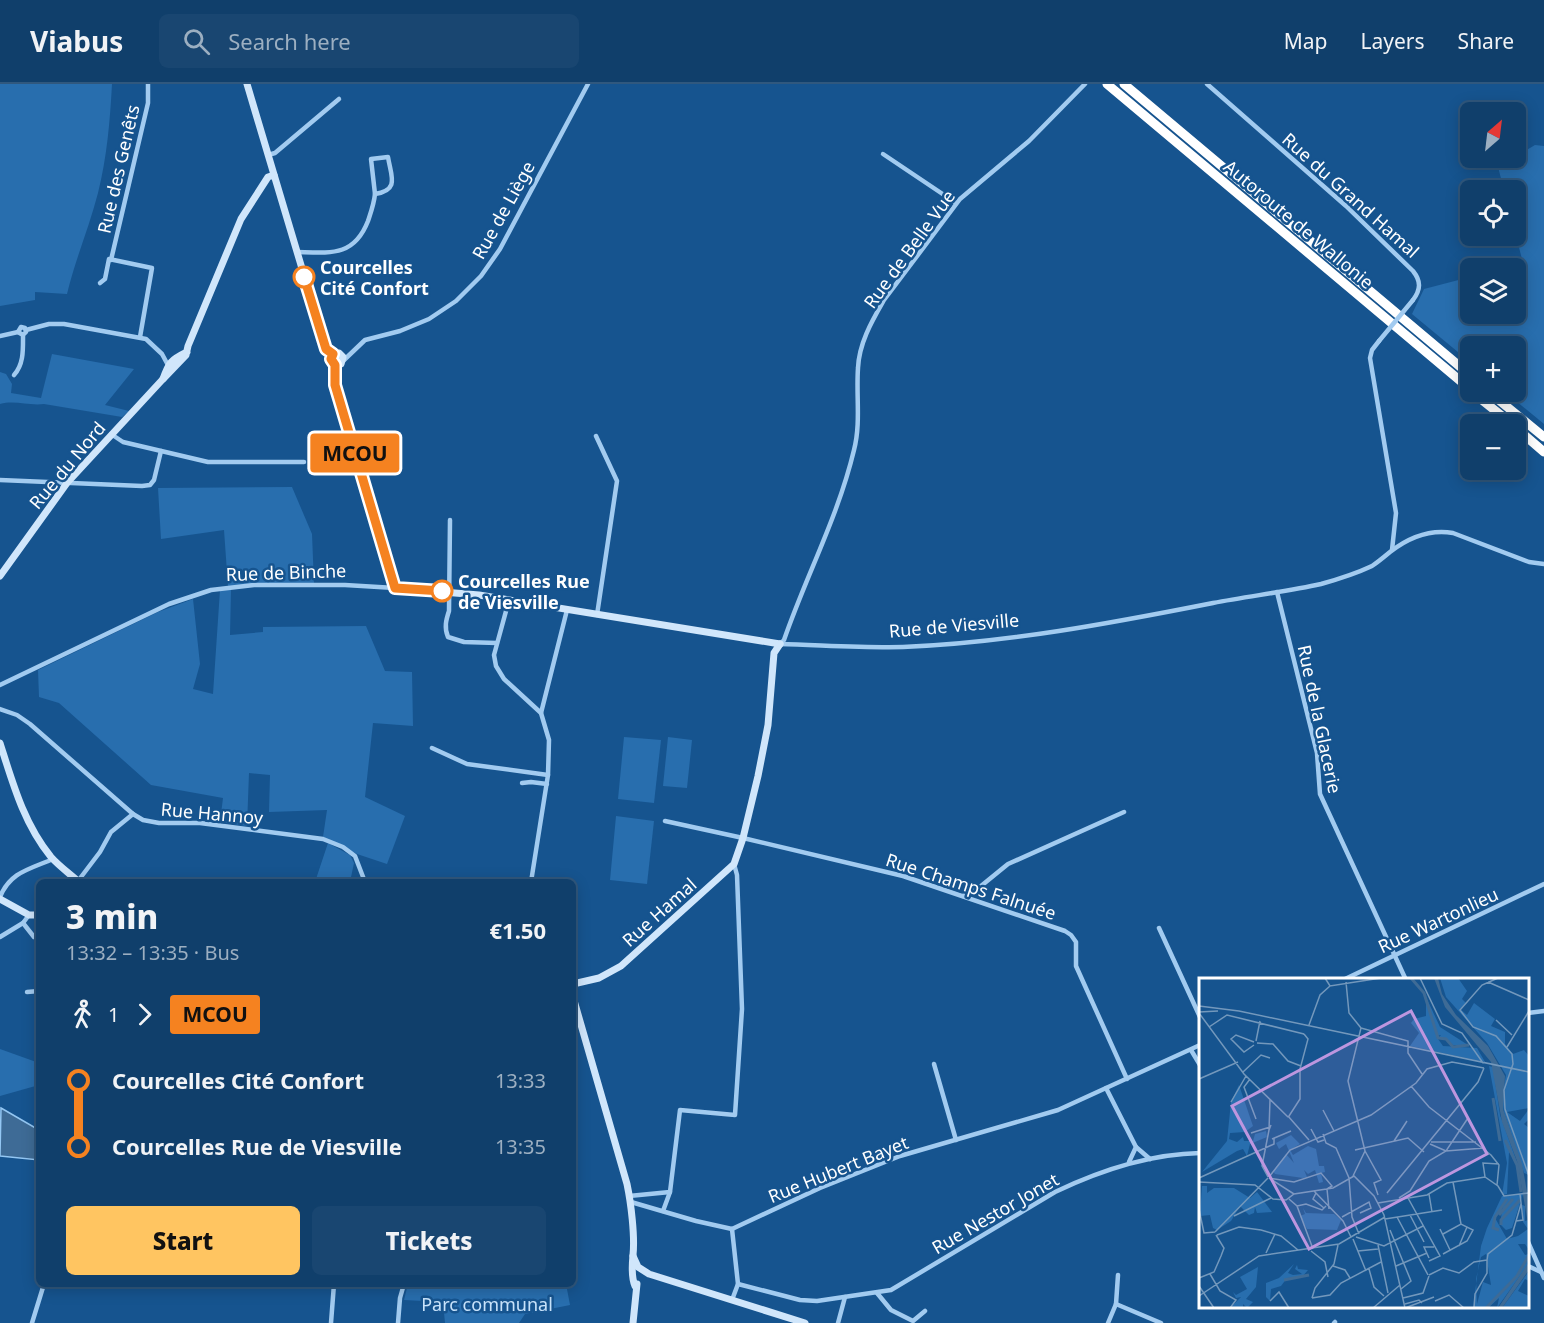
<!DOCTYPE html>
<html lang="en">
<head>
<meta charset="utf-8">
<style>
  body { margin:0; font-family:"Noto Sans",sans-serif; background:#194671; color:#f1f3f6; height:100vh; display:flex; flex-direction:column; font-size:22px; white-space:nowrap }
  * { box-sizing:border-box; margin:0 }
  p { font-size:20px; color:#9cafc1 }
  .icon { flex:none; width:33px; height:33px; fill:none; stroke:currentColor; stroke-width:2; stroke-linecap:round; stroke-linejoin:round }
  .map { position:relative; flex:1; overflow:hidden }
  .details { position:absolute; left:36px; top:795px; width:540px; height:408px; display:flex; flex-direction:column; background:#103f6b; border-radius:9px; box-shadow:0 3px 15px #0003,0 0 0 2px #30587e }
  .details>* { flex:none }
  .badge { padding:0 12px; border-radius:4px; font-size:21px; line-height:39px }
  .needle { width:39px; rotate:28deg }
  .fabs { position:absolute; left:1460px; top:18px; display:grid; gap:12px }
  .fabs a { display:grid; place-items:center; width:66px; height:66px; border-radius:9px; background:#103f6b; box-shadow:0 3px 15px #0003,0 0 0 2px #30587e; font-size:30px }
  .map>.badge { position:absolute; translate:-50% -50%; box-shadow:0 0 0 3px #fff }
  .legs { display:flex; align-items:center; gap:9px; height:66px; padding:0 30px; font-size:20px }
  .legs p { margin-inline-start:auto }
  .head { display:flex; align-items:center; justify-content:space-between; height:102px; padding:0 30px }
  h1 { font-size:33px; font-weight:800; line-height:45px }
  .button { display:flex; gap:12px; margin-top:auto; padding:12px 30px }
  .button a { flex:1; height:69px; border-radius:9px; background:#ffc561; color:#111; font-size:24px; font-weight:800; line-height:69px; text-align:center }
  .button a+a { background:#194671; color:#f1f3f6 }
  ul { padding:0 30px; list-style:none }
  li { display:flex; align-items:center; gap:21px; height:66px; font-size:22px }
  li i { display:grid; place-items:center; width:9px; height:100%; margin:0 8px; background:currentColor }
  li i::after { content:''; width:15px; height:15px; margin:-8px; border:4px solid; border-radius:50%; background:#103f6b }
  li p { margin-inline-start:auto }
  li:first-child i { background:linear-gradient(#0000 50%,currentColor 0) }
  li:last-child i { background:linear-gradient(currentColor 50%,#0000 0) }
  header { display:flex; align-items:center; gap:36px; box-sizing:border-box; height:84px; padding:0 30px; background:#103f6b; border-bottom:2px solid #30587e }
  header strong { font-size:28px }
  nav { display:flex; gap:33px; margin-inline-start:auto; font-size:21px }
  .search { width:420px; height:54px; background:#194671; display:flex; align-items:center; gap:15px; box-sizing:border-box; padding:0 21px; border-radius:9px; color:#9cafc1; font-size:22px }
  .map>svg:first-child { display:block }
  .green { fill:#286eae }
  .water { fill:#3e6b96; stroke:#94c7f3; stroke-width:1.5 }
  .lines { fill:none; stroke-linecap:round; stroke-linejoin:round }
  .street { stroke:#a2cbf0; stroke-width:4.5 }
  .secondary { stroke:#d0e6fb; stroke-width:7 }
  .highway { stroke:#fff; stroke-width:9 }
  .street-bridge { stroke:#a2cbf0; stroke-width:4.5 }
  .line-1-casing { stroke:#fff; stroke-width:14 }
  .line-1 { stroke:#f58220; stroke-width:9 }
  .stop-1-dot { fill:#fff; stroke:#f58220; stroke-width:3 }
  .labels { text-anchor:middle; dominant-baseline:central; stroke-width:5; stroke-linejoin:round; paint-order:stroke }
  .street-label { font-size:18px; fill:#fff; stroke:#16548f }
  .stop-label { font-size:18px; font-weight:bold; fill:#fff; stroke:#16548f; text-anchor:start }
  .park-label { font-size:18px; fill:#c8e3fb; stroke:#16548f }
  .inset-river { fill:none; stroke:#3e6b96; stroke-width:3 }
  .inset-road { fill:none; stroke:#7398bc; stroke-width:1.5 }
  .view { fill:#bd96df; fill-opacity:0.15; stroke:#bd96df; stroke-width:3 }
  .inset-edge { fill:none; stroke:#fff; stroke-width:3 }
</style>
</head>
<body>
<header>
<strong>Viabus</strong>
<div class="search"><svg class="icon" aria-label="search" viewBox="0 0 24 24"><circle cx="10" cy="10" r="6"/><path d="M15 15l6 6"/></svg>Search here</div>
<nav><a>Map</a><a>Layers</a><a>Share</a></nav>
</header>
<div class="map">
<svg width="1544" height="1239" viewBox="0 0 1544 1239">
  <rect width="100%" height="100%" fill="#16548f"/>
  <g class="green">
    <path d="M0 0H112C110 37 107 73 98 109 89 144 75 176 67 210L35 208V216L0 222Z"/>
    <path d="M1535 61 1544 62V340L1505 308H1515V262H1470V278L1412 230 1424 205 1470 193V230H1515V184H1505L1523 179 1515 148V106H1504L1498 83Z"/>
    <path d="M52 270 134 285 105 321 129 327 122 333 44 320C29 322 15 316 0 320V288L6 290 12 300 11 309 41 314Z"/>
    <path d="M292 403 312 450 314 500 228 502 224 446 161 455 158 404Z"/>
    <path d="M231 505 230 551 263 548V543L366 542 385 587 412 588 413 642 373 639 365 713 405 732 387 780 357 770 323 753 327 726 269 728 270 691 249 689 247 742 220 738 223 714 151 701 59 619 39 613 38 586 158 528 193 515 200 580 193 605 213 610 220 506Z"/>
    <path d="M624 653 661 656 654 719 618 715Z"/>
    <path d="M668 653 692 656 687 704 663 702Z"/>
    <path d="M616 732 654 737 647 800 610 796Z"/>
    <path d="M328 759 350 771 354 779 350 798H315Z"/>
    <path d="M0 965 39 979V1001L0 1012Z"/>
    <path d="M408 1200H566L570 1221 525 1230 519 1239H445L443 1218 404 1216Z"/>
  </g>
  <path class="water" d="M1 1024 39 1046V1076L0 1072Z"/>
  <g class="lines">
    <g class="street">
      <path d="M1207 0 1346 122 1413 187C1421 197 1421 205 1413 216"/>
      <path d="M883 70 956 119"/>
      <path d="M268 71 275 69 339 15"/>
      <path d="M388 73C391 92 400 106 375 110L371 75Z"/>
      <path d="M297 168C330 169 354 173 368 137 371 128 374 120 375 110"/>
      <path d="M111 176 148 19V0"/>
      <path d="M100 199 105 195 109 175 152 184 140 253"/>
      <path d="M26 246 49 240H64L146 255 162 270 169 283"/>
      <path d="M0 252 18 248"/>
      <path d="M1379 257 1372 266 1370 274 1396 429 1392 466"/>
      <path d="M343 277 365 256 400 247 429 235 456 217 481 192 500 165 588 0"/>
      <path d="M14 291C24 280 23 265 23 251L26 248 25 244 21 243 18 248 23 251"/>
      <path d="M111 350 123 358 208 378H304"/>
      <path d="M596 352 617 397 597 531"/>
      <path d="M0 396 142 402 150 401 154 396 161 367"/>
      <path d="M450 436 449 527C446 536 444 544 448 553L464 558 497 559"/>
      <path d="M1277 508 1317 669 1320 710 1406 896"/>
      <path d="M509 516 494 571 496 582 504 595 541 629 549 656 548 691 531 798"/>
      <path d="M780 560C821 561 862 564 903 563 1006 559 1112 539 1213 519 1249 512 1285 508 1321 500 1339 495 1355 490 1372 482 1378 478 1384 473 1390 468 1408 454 1430 445 1453 449L1529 478 1544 480"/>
      <path d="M780 560 784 556C806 492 838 433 854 366 861 339 856 312 858 284 859 259 872 237 884 216L960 115 1029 57 1085 0"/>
      <path d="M0 601 169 520 211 506 254 501H345L395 504"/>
      <path d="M0 625 17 631 30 640 133 730 143 736 159 739H200L323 755 343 763 355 772 365 798"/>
      <path d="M541 629 567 526"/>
      <path d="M432 664 467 680 548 691"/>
      <path d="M522 699 531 698 547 700"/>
      <path d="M665 737 743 754 903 792 1065 847 1071 851 1076 858V882L1127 995"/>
      <path d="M78 797 100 768 111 748 133 730"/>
      <path d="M963 812 981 802 1008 780 1124 728"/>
      <path d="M0 813C10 788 30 785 53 775"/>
      <path d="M23 839 34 853H39"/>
      <path d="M1159 844 1200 933"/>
      <path d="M0 853 23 839 29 831"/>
      <path d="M1343 896 1544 800"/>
      <path d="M27 908 39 907"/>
      <path d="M1528 929 1544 927"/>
      <path d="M1191 966 1200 981"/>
      <path d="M934 980 956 1056"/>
      <path d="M1106 1004 1136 1063 1129 1078"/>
      <path d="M1136 1063 1150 1075"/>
      <path d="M629 1112 670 1108"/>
      <path d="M631 1118 696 1137 732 1145"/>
      <path d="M663 1127 670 1108 680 1026 735 1031 742 925 737 791 734 780"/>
      <path d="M573 1137H575L573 1154"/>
      <path d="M732 1145 820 1104 900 1072 1058 1026 1200 961"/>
      <path d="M1528 1158 1544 1194"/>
      <path d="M1528 1182 1541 1188"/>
      <path d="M738 1200 800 1216 817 1217 891 1206 1055 1108C1101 1086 1149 1070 1200 1069"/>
      <path d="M877 1209 891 1226 913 1237 925 1227"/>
      <path d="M732 1216 738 1200 732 1145"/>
      <path d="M1116 1220 1161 1239"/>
      <path d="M32 1239 44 1200"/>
      <path d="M331 1239 334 1200"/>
      <path d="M398 1239 400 1214 404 1200"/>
      <path d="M838 1239 845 1213"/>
      <path d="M1108 1239 1116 1220 1118 1191"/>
      <path d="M1334 1239 1335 1238"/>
    </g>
    <g class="secondary">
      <path d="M247 0 326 265 333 270 339 269 343 273 341 280 335 281"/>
      <path d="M187 268C171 276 169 278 163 295L186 271 188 262 241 135 268 93 274 91"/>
      <path d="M335 281V301L395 504 479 511 780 560"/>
      <path d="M0 492 67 399 163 295"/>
      <path d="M0 659C13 700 24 740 51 773 59 782 70 790 79 798"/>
      <path d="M0 815 29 831H39"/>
      <path d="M573 900 599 894 621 882 734 780 743 754 758 692 768 641 774 569 780 560"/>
      <path d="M573 913 627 1100C631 1119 635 1152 633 1171 632 1181 631 1193 635 1202"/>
      <path d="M633 1172 638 1183 649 1190 805 1239"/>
      <path d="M633 1239 637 1200"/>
    </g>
    <g class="highway">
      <path d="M1107 0 1470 305"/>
      <path d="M1124 0 1470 291"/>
      <path d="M1472 308 1512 340"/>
      <path d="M1489 308 1544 353"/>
      <path d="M1515 343 1544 368"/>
    </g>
    <path class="street-bridge" d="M1379 257 1413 216"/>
  </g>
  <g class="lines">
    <g class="line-1-casing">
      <path id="line-1" d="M304 193 326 265 333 270 331 275 335 281V301L395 504 442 507"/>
    </g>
    <use href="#line-1" class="line-1"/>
  </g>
  <g class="stop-1-dot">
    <circle cx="304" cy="193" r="10"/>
    <circle cx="442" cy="507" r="10"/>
  </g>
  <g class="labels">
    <g class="street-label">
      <text transform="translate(118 85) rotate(-77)">Rue des Genêts</text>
      <text transform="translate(1351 111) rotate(42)">Rue du Grand Hamal</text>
      <text transform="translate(503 126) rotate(-61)">Rue de Liège</text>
      <text transform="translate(1299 140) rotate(40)">Autoroute de Wallonie</text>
      <text transform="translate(909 165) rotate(-54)">Rue de Belle Vue</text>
      <text transform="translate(67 381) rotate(-50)">Rue du Nord</text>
      <text transform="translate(286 488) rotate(-2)">Rue de Binche</text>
      <text transform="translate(954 541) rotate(-5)">Rue de Viesville</text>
      <text transform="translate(1320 635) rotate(78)">Rue de la Glacerie</text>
      <text transform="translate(212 729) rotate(5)">Rue Hannoy</text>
      <text transform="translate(971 802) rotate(18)">Rue Champs Falnuée</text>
      <text transform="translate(659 828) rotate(-42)">Rue Hamal</text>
      <text transform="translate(1438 836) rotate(-25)">Rue Wartonlieu</text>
      <text transform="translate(838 1085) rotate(-22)">Rue Hubert Bayet</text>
      <text transform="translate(995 1129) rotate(-30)">Rue Nestor Jonet</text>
    </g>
    <g class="stop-label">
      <text x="320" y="183">Courcelles<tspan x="320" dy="21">Cité Confort</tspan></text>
      <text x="458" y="497">Courcelles Rue<tspan x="458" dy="21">de Viesville</tspan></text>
    </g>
    <g class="park-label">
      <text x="487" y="1220">Parc communal</text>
    </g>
  </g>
  <g transform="translate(1199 894)">
    <rect width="330" height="330" fill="#16548f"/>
    <path d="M241 0H259L268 13 263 21 267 25 261 31 268 37 275 25 296 41 292 48 306 54V66L314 76 325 72 330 78V130L308 134 321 143 330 131V141L325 146 330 150V197L325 195 305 134 303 120 307 97 288 65 247 19ZM227 19 241 49 269 67H254L246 60H239L242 57 237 58 244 68 278 70 286 84 211 68 220 55 212 45 215 41 227 38ZM290 88 294 89 301 137 319 187 310 174 308 216 303 217 308 185ZM40 107 54 148 46 154 31 155 30 161 38 164 44 159 45 163H54L56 156 67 153 68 159 51 166 48 178 44 171 38 173 3 194 28 163 32 124ZM92 157 101 166 91 172 94 177 109 168 117 171 120 188H125L126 194 122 195 124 204 120 205 116 192 109 196 105 192 108 199 104 200 76 196 74 193 87 176 95 185 87 166 80 171 77 165ZM3 208H8V215L15 210H35L51 220 58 214 73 234 58 235 56 229 55 235 50 237 41 228 32 243 18 252 14 250 11 237 1 238ZM324 216 313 250 307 252 301 246 304 227 296 240 308 261 319 258 329 251 324 244 323 227 326 228V243L329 242 330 272 326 266H319L326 277 330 276 328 288 298 330 300 320 289 330H274L282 268 288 250 303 218ZM287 276 292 307 284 304 278 326 277 301 282 279ZM104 230 107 235 135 236 142 242 138 252 108 251 101 238 106 236ZM95 286 89 295 94 297 103 296 96 291 98 287 99 291 109 292 103 299 88 300 82 308 72 311 71 323 67 319V305L80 300ZM59 289 57 309 47 321 54 324 48 330 44 326V330H31L42 319 37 320 34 314 37 317 48 311 41 299ZM330 293V303L326 301 319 313 330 318V330H303Z" fill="#286eae" fill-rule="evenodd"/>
    <path d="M235 0H239L243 16 257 37 289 68 306 98 304 131 323 186 329 219 330 251 318 183 303 144 292 84 246 29ZM330 284V292L303 330H299Z" fill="#3e6b96"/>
    <path class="inset-river" d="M212 0 225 15 239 60 247 61 254 69 270 67M294 120 301 163M306 162 318 187 322 214M300 237 314 221M302 247V242L321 222M300 252 294 250 296 239 308 221M85 302 110 297M287 330 318 298 330 277"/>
    <path class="inset-road" d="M126 0 131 8 182 0M221 0 243 46 263 55 284 85M299 0 283 7 261 32 274 49 297 58 313 76 314 86 305 112 306 131 330 198M147 4 150 35 162 50 149 103 166 173 154 198M289 4 330 22M0 28 40 33 330 94M0 34 19 33M0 35 45 96 89 139M297 42 313 57M110 47 121 17 131 8M10 49 28 37 105 56M162 50 209 63V75L223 96M57 63 61 43M55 64 37 57 32 61 45 74 55 67M58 65 74 66 89 83 102 88M308 69 330 33M44 94 62 77 71 80M0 101 39 84M51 101 45 109 57 141M212 108 230 129 292 177 300 187 298 207M71 122 70 152 72 147M32 124 47 98M124 132 135 153M89 138 110 162M90 138 101 121V91L109 61 105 56M112 151 119 164 125 162M52 155 71 149M124 156 127 165 137 170 150 200 153 239 160 256M73 161 92 153M195 163 208 143M232 164H277M231 166 247 173 285 170M156 172 209 160 225 174M166 173 182 202 175 205 179 217M69 199 63 188 70 152M70 199 91 172 172 137 217 105 228 91 253 84 285 90M286 199 284 185 300 186M0 200 75 166V160M70 200 95 204 122 195 133 208 128 211 130 231M70 200 95 216M0 204 56 207 74 221 87 222 95 216 134 210 155 198 175 218 185 237 206 330M254 204 262 246M115 213 144 243 152 259M117 215 114 221 125 230M188 215 279 104 285 90M230 216 233 234M200 220 211 213 230 183 247 173 269 140M209 220 241 278 230 283M90 221 98 228 114 271M179 225 228 217 248 205 286 199 299 208 305 218 330 215M98 228 107 226 123 232 127 228M0 231 5 255 16 254M211 237 225 264M35 238 72 220M143 239 170 224 172 230 161 235M198 239 229 297M186 241 243 232M317 243 324 242 321 216M241 251 251 272M191 252 212 303 202 311M16 254 69 200M18 257 40 249 62 252 82 258 99 272M157 259 185 268 224 248M154 261 167 293M179 267 189 315M260 268 268 249M112 273 126 284 129 299M159 273 179 271M67 275 76 256M244 276 268 263 274 252 262 246 244 256M230 280 225 269H235M288 282 289 276 313 257 322 226M134 288 146 292 151 300M197 288 228 275M170 291 175 309 185 318M11 296 21 313 37 322 31 330M230 297 244 290 260 295 275 284 288 282M0 300 15 294 22 278 25 270 17 257M0 308 15 330M0 318 60 278 140 266 186 239M113 320 131 317 142 305 182 284M113 320 116 310 135 286 139 267M204 320 224 315 230 298M71 323 80 314 90 330M236 323 250 317 265 330M206 326 220 322 223 325M174 330 201 307M206 330 235 319M275 330 276 316 288 295V282"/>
    <path class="view" d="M212 33 288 176 110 271 33 128Z"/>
    <rect width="330" height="330" class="inset-edge"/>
  </g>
</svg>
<div class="fabs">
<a><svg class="needle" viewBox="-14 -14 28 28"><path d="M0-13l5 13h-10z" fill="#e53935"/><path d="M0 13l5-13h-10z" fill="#9cafc1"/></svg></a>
<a><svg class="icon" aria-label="locate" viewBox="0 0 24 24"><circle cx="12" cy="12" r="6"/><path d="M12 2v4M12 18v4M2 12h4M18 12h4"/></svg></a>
<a><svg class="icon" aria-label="layers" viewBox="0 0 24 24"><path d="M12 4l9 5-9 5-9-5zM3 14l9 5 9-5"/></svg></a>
<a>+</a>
<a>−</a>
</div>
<b class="badge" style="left:355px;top:369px;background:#f58220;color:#111">MCOU</b>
<section class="details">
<div class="head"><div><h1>3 min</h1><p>13:32 – 13:35 · Bus</p></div><b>€1.50</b></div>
<div class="legs"><svg class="icon" aria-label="walk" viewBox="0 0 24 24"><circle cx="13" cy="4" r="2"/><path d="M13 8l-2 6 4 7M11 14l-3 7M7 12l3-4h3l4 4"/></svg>1<svg class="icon" aria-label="forward" viewBox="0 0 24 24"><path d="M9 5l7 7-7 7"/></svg><b class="badge" style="background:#f58220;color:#111">MCOU</b></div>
<ul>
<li><i style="color:#f58220"></i><b>Courcelles Cité Confort</b><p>13:33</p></li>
<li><i style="color:#f58220"></i><b>Courcelles Rue de Viesville</b><p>13:35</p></li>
</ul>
<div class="button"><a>Start</a><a>Tickets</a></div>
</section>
</div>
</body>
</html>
